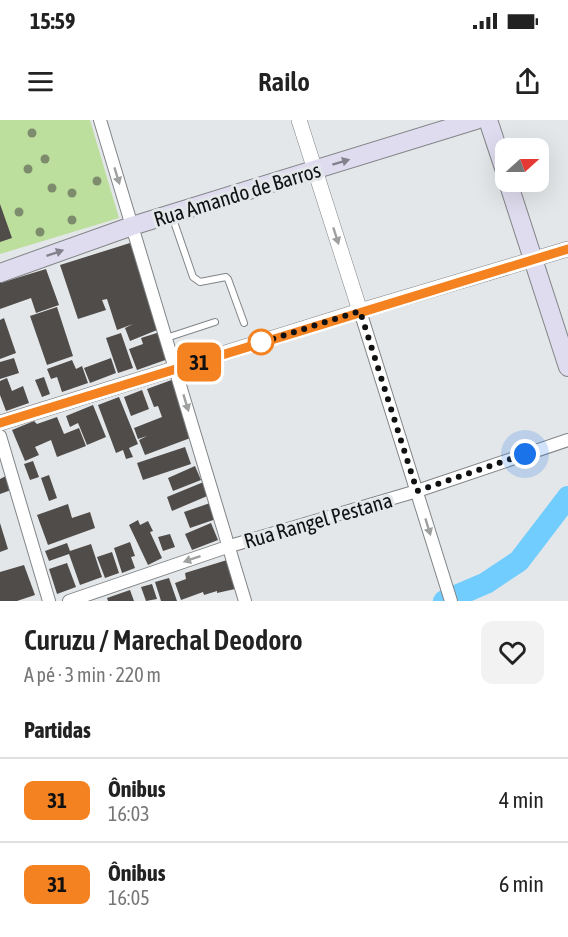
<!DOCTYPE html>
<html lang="pt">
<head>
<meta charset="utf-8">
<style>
  body { margin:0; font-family:"Asap Condensed",sans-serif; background:#f2f2f2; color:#222; height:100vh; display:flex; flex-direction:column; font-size:22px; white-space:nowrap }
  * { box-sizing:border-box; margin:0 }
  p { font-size:20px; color:#767676 }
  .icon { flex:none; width:33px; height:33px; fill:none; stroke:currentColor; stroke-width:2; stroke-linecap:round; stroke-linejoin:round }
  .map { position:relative; height:481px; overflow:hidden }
  .panel { display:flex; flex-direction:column; background:#fff; flex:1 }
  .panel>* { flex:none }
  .badge { padding:0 12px; border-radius:9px; font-size:21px; line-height:39px }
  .needle { width:39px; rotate:69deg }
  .controls { position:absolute; left:495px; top:18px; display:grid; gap:12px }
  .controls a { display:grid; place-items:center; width:54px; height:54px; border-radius:12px; background:#fff; box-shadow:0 6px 24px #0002; font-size:30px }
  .you { position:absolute; width:30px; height:30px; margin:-15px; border:4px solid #fff; border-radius:50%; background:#1a73e8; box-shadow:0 0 0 9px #1a73e833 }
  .map>.badge { position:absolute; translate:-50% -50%; box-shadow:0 0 0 3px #fff }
  h2 { padding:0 24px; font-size:22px; line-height:54px }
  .round { display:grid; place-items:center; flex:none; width:63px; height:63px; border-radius:12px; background:#f2f2f2 }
  .overview { display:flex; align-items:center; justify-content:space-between; height:102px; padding:0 24px }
  h1 { font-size:28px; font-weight:600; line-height:45px }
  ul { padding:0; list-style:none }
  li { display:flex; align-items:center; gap:18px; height:84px; padding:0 24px; border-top:2px solid #e0e0e0 }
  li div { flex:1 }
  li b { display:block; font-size:22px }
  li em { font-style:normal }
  li .badge { min-width:66px; font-weight:700; text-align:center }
  .status { display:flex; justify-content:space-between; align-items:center; height:42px; padding:0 30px; background:#fff; direction:ltr }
  .status svg { height:16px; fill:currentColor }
  header { display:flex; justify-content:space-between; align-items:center; height:78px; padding:0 24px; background:#fff; font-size:27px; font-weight:600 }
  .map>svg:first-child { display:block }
  .green { fill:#bddf9d }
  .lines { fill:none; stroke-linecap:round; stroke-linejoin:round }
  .river { stroke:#71cdfd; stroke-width:22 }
  .building { fill:#4f4c4a }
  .service-casing { stroke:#828587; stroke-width:8 }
  .minor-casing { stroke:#828587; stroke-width:14 }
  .tertiary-casing { stroke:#828587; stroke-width:16 }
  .secondary-casing { stroke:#828587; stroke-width:20 }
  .service { stroke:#fff; stroke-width:6 }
  .minor { stroke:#fff; stroke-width:12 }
  .tertiary { stroke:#fff; stroke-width:15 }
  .secondary { stroke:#dfdcef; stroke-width:18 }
  .tree { fill:#7e8c6e }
  .oneway { fill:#82818c }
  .oneway2 { fill:#9fa0a0 }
  .line-casing { stroke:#fff; stroke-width:14 }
  .line { stroke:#f58220; stroke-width:9 }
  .walk { stroke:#101112; stroke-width:6; stroke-dasharray:0 10.8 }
  .stop-dot { fill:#fff; stroke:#f58220; stroke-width:3 }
  .labels { text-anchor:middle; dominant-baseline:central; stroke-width:6; stroke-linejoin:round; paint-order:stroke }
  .street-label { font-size:21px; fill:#101112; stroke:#e4e7e9 }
</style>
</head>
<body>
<div class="status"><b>15:59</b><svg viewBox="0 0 49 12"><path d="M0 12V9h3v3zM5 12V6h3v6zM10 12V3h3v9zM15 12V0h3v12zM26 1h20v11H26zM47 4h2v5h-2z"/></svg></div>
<header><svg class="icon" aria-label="menu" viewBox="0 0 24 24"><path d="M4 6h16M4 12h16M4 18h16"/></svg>Railo<svg class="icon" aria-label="share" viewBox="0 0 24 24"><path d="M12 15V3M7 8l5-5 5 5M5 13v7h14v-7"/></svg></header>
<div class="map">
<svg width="568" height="481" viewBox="0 0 568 481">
  <rect width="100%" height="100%" fill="#e4e7e9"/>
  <path class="green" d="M0 0H90L119 98 0 134Z"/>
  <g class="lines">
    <path class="river" d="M444 481 486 463 519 441 568 377"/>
  </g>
  <g class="building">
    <path d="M0 84 12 118 0 122Z"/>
    <path d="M130 123 145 166 162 208 130 221 125 208 133 204 117 210 107 179 102 180 106 190 78 199 60 145Z"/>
    <path d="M46 149 59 185 36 193 31 178 0 189V163Z"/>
    <path d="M57 187 73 236 47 245 30 196Z"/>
    <path d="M4 198 16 233 0 239V200Z"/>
    <path d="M160 212 171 238 137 250 129 229 143 224 141 218Z"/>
    <path d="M121 213 133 248 118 253 106 218Z"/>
    <path d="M14 238 19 253 0 259V242Z"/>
    <path d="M111 238 116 253 90 263 84 248Z"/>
    <path d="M72 240 76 249 82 246 88 263 62 272 57 257 51 259 47 249Z"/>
    <path d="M44 257 50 274 42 277 35 260Z"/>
    <path d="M7 258 12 271 23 266 29 283 6 291 0 275V261Z"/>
    <path d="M177 258 193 317 145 335 139 320 147 316 138 319 134 308 162 297 158 286 154 287 147 269Z"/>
    <path d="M142 270 149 289 131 296 124 277Z"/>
    <path d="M119 277 138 324 129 328 133 337 126 339 123 330 116 333 98 285Z"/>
    <path d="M93 285 106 317 87 325 78 303 70 307 66 296Z"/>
    <path d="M57 297 64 314 79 308 86 326 57 337 51 320 35 327 39 335 25 341 12 310 34 301 37 304Z"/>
    <path d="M185 327 191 344 143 360 137 343Z"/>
    <path d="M33 341 39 357 30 360 24 344Z"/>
    <path d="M195 346 201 360 173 371 168 358Z"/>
    <path d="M49 355 57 378 49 381 41 358Z"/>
    <path d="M6 356 11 370 0 374V359Z"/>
    <path d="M206 361 212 374 172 391 167 377Z"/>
    <path d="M213 382 219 398 190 408 184 392Z"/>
    <path d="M68 384 72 398 90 392 95 408 48 425 37 395Z"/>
    <path d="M138 400 140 405 148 401 153 411 150 412 162 438 148 445 129 405Z"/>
    <path d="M0 403 8 429 0 432Z"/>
    <path d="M211 403 218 420 192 430 185 414Z"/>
    <path d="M170 414 175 427 163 431 158 417Z"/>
    <path d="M130 422 135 436 131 437 135 448 122 453 114 428Z"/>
    <path d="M67 423 70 431 91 424 102 457 80 465 69 434 49 441 45 431Z"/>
    <path d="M112 432 119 453 105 458 97 437Z"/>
    <path d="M227 440 235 469 217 473V471L204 475 203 472 181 480 175 463 186 459 185 453Z"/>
    <path d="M67 443 76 467 57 474 49 449Z"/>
    <path d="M24 445 35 475 17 481H0V452Z"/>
    <path d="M169 458 177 481H161L155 462Z"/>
    <path d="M152 464 157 479 146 481 141 467Z"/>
    <path d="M130 470 134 481H108L107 478Z"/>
  </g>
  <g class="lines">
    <g class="service-casing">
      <g id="service">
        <path d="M172 96 193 157 200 162 226 157 228 159 244 203"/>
        <path d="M166 218 215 202"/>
      </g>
    </g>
    <g class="minor-casing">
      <g id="minor">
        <path d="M100 0 245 481"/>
        <path d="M360 191 451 481"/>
        <path d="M0 316 49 481"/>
        <path d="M69 481 230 426 417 371 568 320"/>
      </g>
    </g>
    <g class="tertiary-casing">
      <g id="tertiary">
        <path d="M299 0 360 191"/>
        <path d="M0 303 360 191 568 129"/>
      </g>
    </g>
    <g class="secondary-casing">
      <g id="secondary">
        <path d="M488 0 506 54"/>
        <path d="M508 62 568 247"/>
        <path d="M0 153 132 106 476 0"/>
      </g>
    </g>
    <use href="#service" class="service"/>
    <use href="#minor" class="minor"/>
    <use href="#tertiary" class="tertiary"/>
    <use href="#secondary" class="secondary"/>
  </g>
  <g class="tree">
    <circle cx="32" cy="13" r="4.5"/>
    <circle cx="45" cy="39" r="4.5"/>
    <circle cx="28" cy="49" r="4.5"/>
    <circle cx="97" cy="61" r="4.5"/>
    <circle cx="52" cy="68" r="4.5"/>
    <circle cx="72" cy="73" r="4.5"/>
    <circle cx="19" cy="92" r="4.5"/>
    <circle cx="72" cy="100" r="4.5"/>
    <circle cx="40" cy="112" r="4.5"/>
  </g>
  <defs><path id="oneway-solid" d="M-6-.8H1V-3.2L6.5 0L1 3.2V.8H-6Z" transform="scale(1.5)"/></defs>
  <g class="oneway">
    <use href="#oneway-solid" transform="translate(341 42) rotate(-17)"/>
    <use href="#oneway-solid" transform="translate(55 133) rotate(-19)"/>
  </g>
  <g class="oneway2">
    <use href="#oneway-solid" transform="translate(117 56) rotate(73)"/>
    <use href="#oneway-solid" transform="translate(336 116) rotate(72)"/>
    <use href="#oneway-solid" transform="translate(186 283) rotate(73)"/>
    <use href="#oneway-solid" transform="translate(428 407) rotate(73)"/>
    <use href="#oneway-solid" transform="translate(192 439) rotate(161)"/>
  </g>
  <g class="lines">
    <g class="line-casing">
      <path id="line" d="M0 303 568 129"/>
    </g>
    <use href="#line" class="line"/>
    <path class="walk" d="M261 222 257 224 360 191 417 371 525 334"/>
  </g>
  <circle class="stop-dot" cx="261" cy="222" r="12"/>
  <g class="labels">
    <g class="street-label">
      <text transform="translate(237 74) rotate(-17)">Rua Amando de Barros</text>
      <text transform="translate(318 400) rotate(-16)">Rua Rangel Pestana</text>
    </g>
  </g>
</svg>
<div class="controls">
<a><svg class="needle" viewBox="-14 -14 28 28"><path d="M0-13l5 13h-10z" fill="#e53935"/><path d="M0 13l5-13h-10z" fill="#767676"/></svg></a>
</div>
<div class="you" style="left:525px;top:334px"></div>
<b class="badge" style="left:199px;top:242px;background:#f58220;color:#111">31</b>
</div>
<section class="panel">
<div class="overview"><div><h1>Curuzu / Marechal Deodoro</h1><p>A pé · 3 min · 220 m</p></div><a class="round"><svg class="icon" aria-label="heart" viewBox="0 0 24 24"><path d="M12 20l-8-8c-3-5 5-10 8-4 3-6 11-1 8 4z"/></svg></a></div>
<h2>Partidas</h2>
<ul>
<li><span class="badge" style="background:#f58220;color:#111">31</span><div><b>Ônibus</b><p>16:03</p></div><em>4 min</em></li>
<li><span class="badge" style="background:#f58220;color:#111">31</span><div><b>Ônibus</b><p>16:05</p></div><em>6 min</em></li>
</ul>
</section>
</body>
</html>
